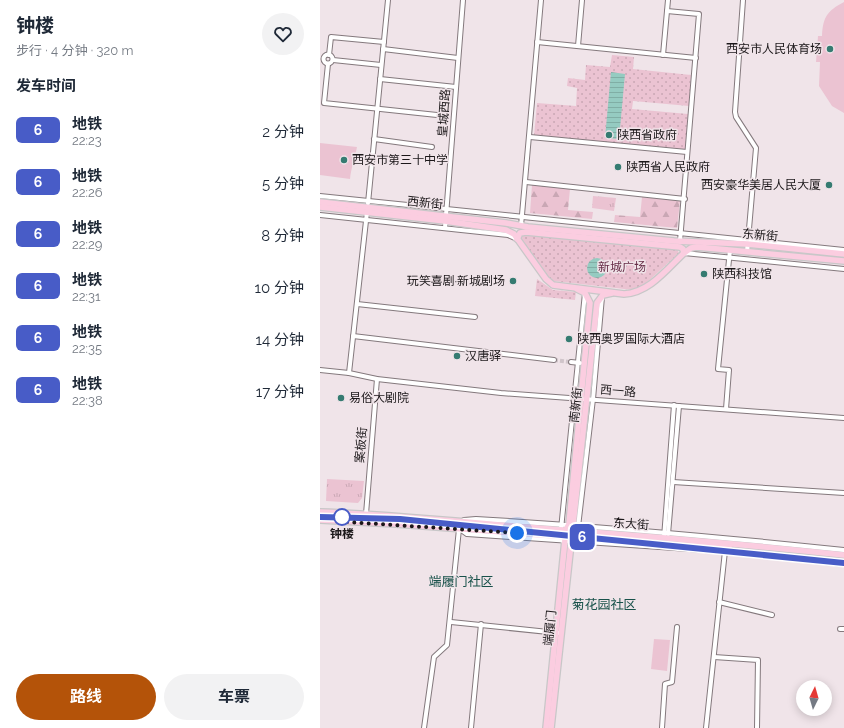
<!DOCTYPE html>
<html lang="zh">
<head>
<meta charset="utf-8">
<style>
  body { margin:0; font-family:Raleway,"Noto Sans SC",sans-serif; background:#f2f2f3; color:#1f2937; height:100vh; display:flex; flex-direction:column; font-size:15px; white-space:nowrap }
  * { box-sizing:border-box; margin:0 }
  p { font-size:13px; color:#747a83 }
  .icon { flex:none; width:22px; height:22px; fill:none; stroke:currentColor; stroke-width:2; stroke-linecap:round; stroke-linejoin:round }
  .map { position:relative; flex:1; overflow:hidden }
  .sheet { display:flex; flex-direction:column; background:#fff; width:320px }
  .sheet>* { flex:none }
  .badge { padding:0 8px; border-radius:6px; font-size:14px; line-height:26px }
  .needle { width:26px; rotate:5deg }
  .buttons { position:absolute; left:476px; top:680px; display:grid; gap:8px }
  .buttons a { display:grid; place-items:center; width:36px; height:36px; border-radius:50%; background:#fff; box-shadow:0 2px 10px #0003; font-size:20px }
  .you { position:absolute; width:20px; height:20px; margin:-10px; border:3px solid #fff; border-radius:50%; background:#1a73e8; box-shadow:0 0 0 6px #1a73e833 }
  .map>.badge { position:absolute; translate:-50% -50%; box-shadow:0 0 0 2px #fff }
  h2 { padding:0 16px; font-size:15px; line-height:36px }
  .round { display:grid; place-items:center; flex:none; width:42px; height:42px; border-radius:21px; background:#f2f2f3 }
  .head { display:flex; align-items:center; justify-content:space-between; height:68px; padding:0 16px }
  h1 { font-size:19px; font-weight:700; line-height:30px }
  .primary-button { display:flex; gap:8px; margin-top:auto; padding:8px 16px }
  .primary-button a { flex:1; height:46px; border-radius:24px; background:#b45309; color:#fff; font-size:16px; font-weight:700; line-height:46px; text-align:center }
  .primary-button a+a { background:#f2f2f3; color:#1f2937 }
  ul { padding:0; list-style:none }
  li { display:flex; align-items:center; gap:12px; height:52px; padding:0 16px }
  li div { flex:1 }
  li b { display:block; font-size:15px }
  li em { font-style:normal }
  li .badge { min-width:44px; font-weight:700; text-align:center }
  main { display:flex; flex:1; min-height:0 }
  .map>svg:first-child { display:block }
  .grass { fill:url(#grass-tufts) }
  .forest { fill:url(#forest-firs) }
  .park { fill:url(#park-dots) }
  .pitch { fill:#ebc3d2 }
  .water { fill:url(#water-rules) }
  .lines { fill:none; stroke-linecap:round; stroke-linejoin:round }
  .minor-tunnel { stroke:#d0c5ca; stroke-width:4; stroke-dasharray:4 2; stroke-linecap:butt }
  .minor-casing { stroke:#84797d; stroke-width:6 }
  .major-casing { stroke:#c8c7c8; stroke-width:8 }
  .minor { stroke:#fff; stroke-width:4 }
  .major { stroke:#fbcde0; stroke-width:5.5 }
  .line-casing { stroke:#fff; stroke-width:9 }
  .line { stroke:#485cc7; stroke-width:6 }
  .walk { stroke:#1b1719; stroke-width:4; stroke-dasharray:0 7.2 }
  .poi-dot { fill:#357b71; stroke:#f0e4e9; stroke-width:1.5 }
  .stop-dot { fill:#fff; stroke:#485cc7; stroke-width:2 }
  .labels { text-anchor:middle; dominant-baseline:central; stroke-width:3; stroke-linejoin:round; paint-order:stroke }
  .poi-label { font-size:12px; fill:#1b1719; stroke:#f0e4e9; text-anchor:start }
  .street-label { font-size:12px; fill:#1b1719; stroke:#f0e4e9 }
  .park-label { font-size:12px; fill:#672e48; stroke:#f0e4e9 }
  .stop-label { font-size:12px; font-weight:bold; fill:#1b1719; stroke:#f0e4e9 }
  .neighbourhood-label { font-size:13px; fill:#18514a; stroke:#f0e4e9 }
</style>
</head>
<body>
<main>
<section class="sheet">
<div class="head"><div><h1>钟楼</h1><p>步行 · 4 分钟 · 320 m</p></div><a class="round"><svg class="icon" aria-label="heart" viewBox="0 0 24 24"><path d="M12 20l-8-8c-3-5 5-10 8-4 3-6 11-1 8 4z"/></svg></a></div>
<h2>发车时间</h2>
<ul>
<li><span class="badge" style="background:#485cc7;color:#fff">6</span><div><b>地铁</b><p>22:23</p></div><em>2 分钟</em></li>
<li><span class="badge" style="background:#485cc7;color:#fff">6</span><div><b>地铁</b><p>22:26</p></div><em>5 分钟</em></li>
<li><span class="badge" style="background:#485cc7;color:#fff">6</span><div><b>地铁</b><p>22:29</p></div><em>8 分钟</em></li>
<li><span class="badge" style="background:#485cc7;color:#fff">6</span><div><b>地铁</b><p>22:31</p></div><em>10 分钟</em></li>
<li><span class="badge" style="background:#485cc7;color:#fff">6</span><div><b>地铁</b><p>22:35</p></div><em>14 分钟</em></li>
<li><span class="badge" style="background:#485cc7;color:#fff">6</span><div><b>地铁</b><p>22:38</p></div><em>17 分钟</em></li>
</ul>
<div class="primary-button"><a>路线</a><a>车票</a></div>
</section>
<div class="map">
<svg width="524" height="728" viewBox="0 0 524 728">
  <defs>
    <pattern id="grass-tufts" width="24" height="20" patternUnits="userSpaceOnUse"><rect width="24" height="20" fill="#ebc3d2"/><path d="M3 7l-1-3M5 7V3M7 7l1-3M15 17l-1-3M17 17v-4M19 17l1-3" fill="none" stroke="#c9a7b4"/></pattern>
    <pattern id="forest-firs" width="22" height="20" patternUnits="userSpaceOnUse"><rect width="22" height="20" fill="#ebc3d2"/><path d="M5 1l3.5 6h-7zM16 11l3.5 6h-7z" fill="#c9a7b4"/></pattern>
    <pattern id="park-dots" width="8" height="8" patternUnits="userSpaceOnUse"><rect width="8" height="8" fill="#ebc3d2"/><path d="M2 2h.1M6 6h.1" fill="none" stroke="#c9a7b4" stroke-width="1.8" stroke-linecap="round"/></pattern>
    <pattern id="water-rules" width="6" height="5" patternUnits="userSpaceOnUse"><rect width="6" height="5" fill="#95cbc1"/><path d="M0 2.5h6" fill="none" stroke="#80aea5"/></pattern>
  </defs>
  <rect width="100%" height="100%" fill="#f0e4e9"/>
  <g class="grass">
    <path d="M273 196 296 198 294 211 272 208Z"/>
    <path d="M7 479 44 481 42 498 38 503 6 501Z"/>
  </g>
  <g class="forest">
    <path d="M212 185 250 189 248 210 273 212 272 219 210 213Z"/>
    <path d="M322 197 360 201 357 228 294 222 295 215 320 217Z"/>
  </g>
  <g class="park">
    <path d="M292 55 314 57 313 69 371 75 369 106 313 101 312 109 368 114 365 149 214 136 217 103 256 106 257 88 247 86 248 78 265 80 266 65 290 67Z"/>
    <path d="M200 234 357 249 359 253 322 287 313 290 234 281 229 278 199 238Z"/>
    <path d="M217 279 233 290 256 292 255 300 215 296Z"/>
  </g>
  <g class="pitch">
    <path d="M524 2V113L512 106 499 86 500 62H496L498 36H502C503 17 507 11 524 2Z"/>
    <path d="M0 143 37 147C35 158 31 168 30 179L0 175Z"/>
    <path d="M334 639 350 640 347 671 331 669Z"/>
  </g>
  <g class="water">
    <path d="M291 72 305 74 299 139 285 138Z"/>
    <circle cx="277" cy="268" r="10"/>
  </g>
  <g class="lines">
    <path class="minor-tunnel" d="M234 360 251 362"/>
    <g class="minor-casing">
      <g id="minor">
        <path d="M423 0 415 112 416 117 436 148 427 252"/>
        <path d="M347 11 379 14 360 241"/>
        <path d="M217 42 376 58"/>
        <path d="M258 46 262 0"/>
        <path d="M63 49 138 58"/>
        <circle cx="8" cy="59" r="4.5"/>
        <path d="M9 55 11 37 64 42"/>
        <path d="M343 55 348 0"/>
        <path d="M13 60 61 65"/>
        <path d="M8 64 4 103 117 115"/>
        <path d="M60 79 136 87"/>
        <path d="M210 137 367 152"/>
        <path d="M54 139 112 147"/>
        <path d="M206 182 365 199"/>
        <path d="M0 196 524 250"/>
        <path d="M48 203 68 0"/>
        <path d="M0 215 188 235 197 239"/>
        <path d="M201 226 221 0"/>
        <path d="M125 228 143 0"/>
        <path d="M364 253 524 269"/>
        <path d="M37 304 155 317"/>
        <path d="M33 336 234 360"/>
        <path d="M251 362 260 363"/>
        <path d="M0 370 29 373 57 379 181 393 524 418"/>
        <path d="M29 373 47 212"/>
        <path d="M406 409 409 370 398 369 410 250"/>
        <path d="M353 482 524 493"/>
        <path d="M46 514 57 379"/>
        <path d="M144 520 156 519C279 526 401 537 524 550"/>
        <path d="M258 527 273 399 282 297"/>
        <path d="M140 529 147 534 399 551 524 564"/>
        <path d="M348 534 359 406"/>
        <path d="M344 538 354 405"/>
        <path d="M240 539 265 293"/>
        <path d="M399 602 452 615"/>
        <path d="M131 622 238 633"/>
        <path d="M520 629H524"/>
        <path d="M394 657 438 660 437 728"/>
        <path d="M104 728 114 657 127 645 139 529"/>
        <path d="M151 728 161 624"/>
        <path d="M342 728 345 684 352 682 357 627"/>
        <path d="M386 728 405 551"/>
      </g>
    </g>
    <g class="major-casing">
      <g id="major">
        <path d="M0 202 186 223 208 227 354 241 427 244 524 254"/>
        <path d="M0 207 125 221 186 230 194 234 226 279 233 285 304 294C329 293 347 269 364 253L371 248 377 247 524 261"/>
        <path d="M197 239 200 233 206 232 360 247 363 249 364 253"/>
        <path d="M0 512C82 515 163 524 244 530 338 537 431 545 524 555"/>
        <path d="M0 520 76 524 341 544 409 547"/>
        <path d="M226 728 246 530 249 524 270 303 265 293 257 289"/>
        <path d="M231 728 277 303 283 295 292 293"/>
      </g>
    </g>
    <use href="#minor" class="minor"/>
    <use href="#major" class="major"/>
  </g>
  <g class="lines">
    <g class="line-casing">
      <path id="line" d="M0 517 80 519 524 563"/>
    </g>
    <use href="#line" class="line"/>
    <path class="walk" d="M22 517 27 522 197 533"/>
  </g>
  <g class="poi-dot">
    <circle cx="510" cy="49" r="4"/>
    <circle cx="289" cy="135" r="4"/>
    <circle cx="24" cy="160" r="4"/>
    <circle cx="298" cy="167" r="4"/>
    <circle cx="509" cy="185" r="4"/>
    <circle cx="384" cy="274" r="4"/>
    <circle cx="193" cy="281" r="4"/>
    <circle cx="249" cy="339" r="4"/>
    <circle cx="137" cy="356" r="4"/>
    <circle cx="21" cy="398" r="4"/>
  </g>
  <circle class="stop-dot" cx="22" cy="517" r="8"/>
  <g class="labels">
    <g class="poi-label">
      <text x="502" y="49" text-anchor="end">西安市人民体育场</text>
      <text x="297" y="135">陕西省政府</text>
      <text x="32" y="160">西安市第三十中学</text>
      <text x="306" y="167">陕西省人民政府</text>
      <text x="501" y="185" text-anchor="end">西安豪华美居人民大厦</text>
      <text x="392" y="274">陕西科技馆</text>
      <text x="185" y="281" text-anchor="end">玩笑喜剧·新城剧场</text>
      <text x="257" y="339">陕西奥罗国际大酒店</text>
      <text x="145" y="356">汉唐驿</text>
      <text x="29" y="398">易俗大剧院</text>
    </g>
    <g class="street-label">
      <text transform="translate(124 113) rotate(-86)">皇城西路</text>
      <text transform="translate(105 203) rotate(6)">西新街</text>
      <text transform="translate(440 235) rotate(5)">东新街</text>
      <text transform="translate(298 391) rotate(5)">西一路</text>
      <text transform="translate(256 405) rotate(-84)">南新街</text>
      <text transform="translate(41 445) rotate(-85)">案板街</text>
      <text transform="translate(311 524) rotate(4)">东大街</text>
      <text transform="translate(230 628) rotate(-84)">端履门</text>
    </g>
    <g class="park-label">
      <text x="302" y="267">新城广场</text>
    </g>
    <g class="stop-label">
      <text x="22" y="534">钟楼</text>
    </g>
    <g class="neighbourhood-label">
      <text x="141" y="581">端履门社区</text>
      <text x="284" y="604">菊花园社区</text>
    </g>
  </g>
</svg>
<div class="buttons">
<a><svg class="needle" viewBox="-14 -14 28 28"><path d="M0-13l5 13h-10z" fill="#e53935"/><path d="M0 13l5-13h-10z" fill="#747a83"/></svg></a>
</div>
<div class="you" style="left:197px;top:533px"></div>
<b class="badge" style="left:262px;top:537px;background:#485cc7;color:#fff">6</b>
</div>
</main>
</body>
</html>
